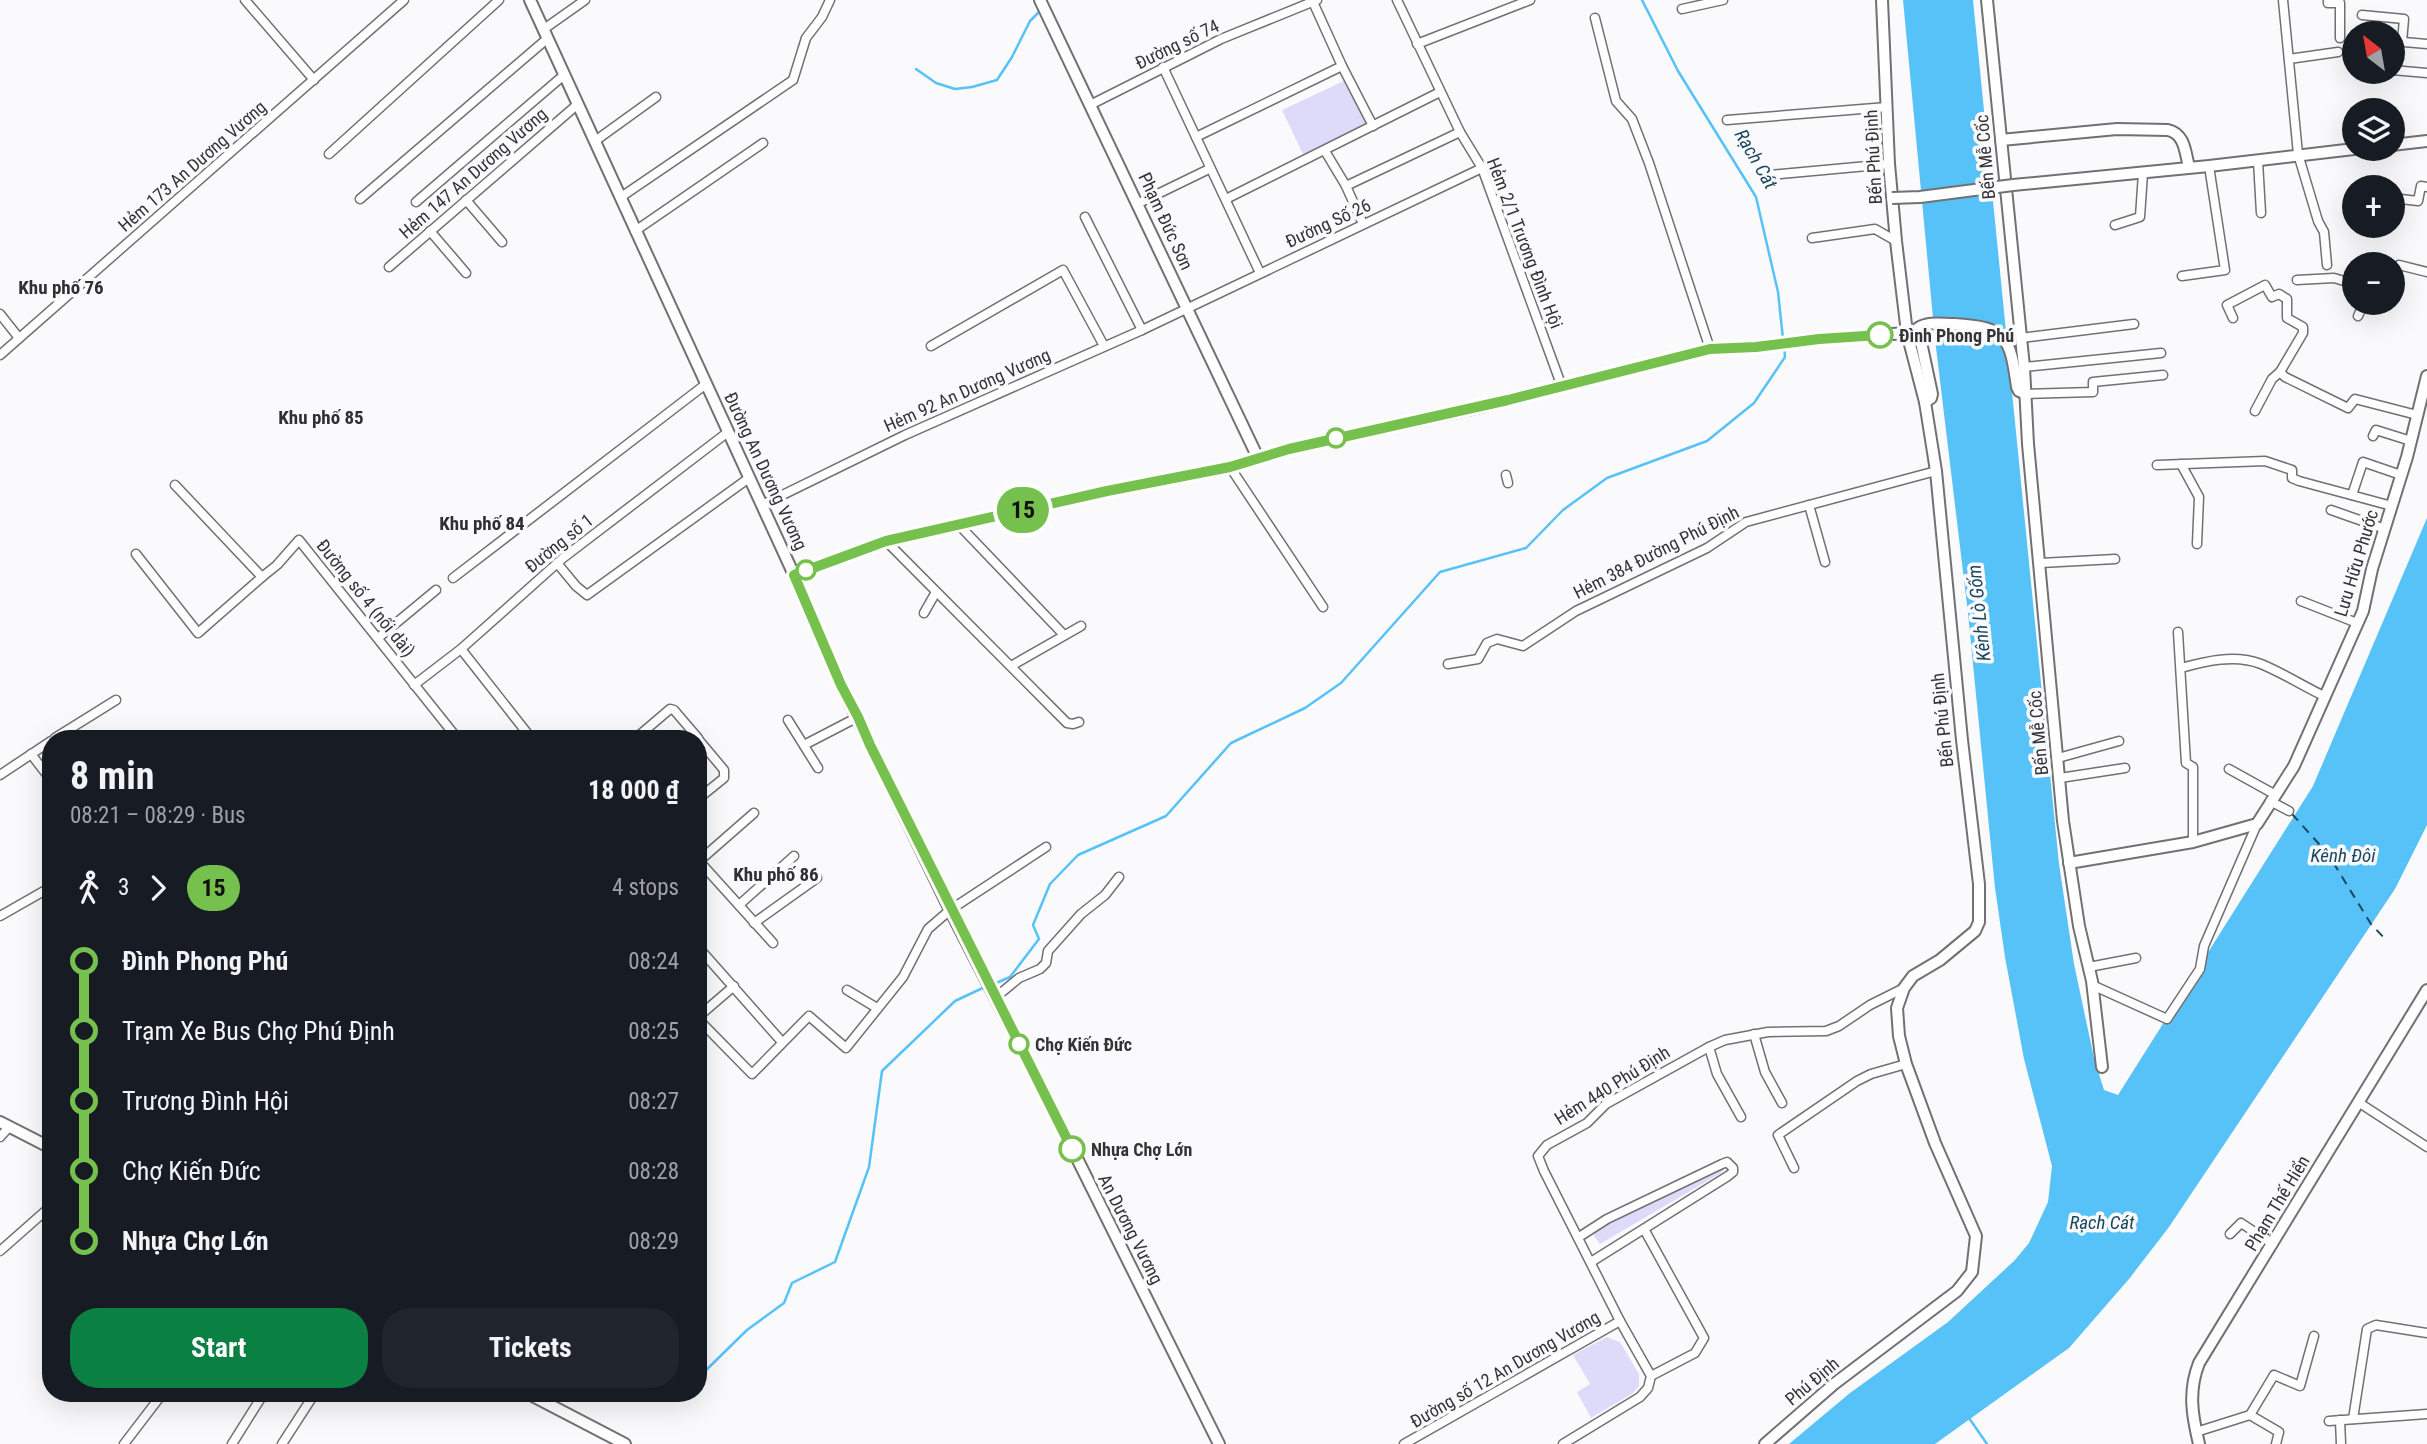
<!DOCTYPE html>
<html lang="en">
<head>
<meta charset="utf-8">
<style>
  body { margin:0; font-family:"Roboto Condensed",sans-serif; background:#20242c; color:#f1f3f6; height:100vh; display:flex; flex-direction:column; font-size:26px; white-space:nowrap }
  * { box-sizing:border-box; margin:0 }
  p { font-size:23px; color:#9ea1a6 }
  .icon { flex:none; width:38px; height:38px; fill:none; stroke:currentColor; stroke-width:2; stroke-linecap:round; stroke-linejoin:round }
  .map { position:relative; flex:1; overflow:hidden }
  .sheet { position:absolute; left:42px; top:730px; width:665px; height:672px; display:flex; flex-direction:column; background:#171b24; border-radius:28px; box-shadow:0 7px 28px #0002 }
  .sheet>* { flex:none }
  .badge { padding:0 14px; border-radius:23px; font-size:24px; line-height:46px }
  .needle { width:46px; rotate:329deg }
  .controls { position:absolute; left:2342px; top:21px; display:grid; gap:14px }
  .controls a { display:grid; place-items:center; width:63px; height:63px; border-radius:50%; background:#171b24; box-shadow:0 7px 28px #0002; font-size:35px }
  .map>.badge { position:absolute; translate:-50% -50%; box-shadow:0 0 0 4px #fff }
  .legs { display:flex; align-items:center; gap:10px; height:77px; padding:0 28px; font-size:23px }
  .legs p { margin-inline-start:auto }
  .overview { display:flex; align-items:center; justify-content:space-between; height:119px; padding:0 28px }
  h1 { font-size:38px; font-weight:700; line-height:52px }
  .cta { display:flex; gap:14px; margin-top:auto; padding:14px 28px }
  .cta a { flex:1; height:80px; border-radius:28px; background:#0b8043; color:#fff; font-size:28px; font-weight:700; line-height:80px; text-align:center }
  .cta a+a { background:#20242c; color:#f1f3f6 }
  ul { padding:0 28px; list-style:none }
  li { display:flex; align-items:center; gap:24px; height:70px; font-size:26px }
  li i { display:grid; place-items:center; width:10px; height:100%; margin:0 9px; background:currentColor }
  li i::after { content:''; width:18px; height:18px; margin:-9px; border:5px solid; border-radius:50%; background:#171b24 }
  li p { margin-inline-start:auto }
  li:first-child i { background:linear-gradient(#0000 50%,currentColor 0) }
  li:last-child i { background:linear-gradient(currentColor 50%,#0000 0) }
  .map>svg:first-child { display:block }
  .green { fill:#dedbfa }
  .water { fill:#57c2f8 }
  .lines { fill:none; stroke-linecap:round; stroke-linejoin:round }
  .stream { stroke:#57c2f8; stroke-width:2.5 }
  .ferry { stroke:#1b475e; stroke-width:2; stroke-dasharray:9 7; stroke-linecap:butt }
  .street-casing { stroke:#717173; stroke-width:11 }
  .secondary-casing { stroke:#717173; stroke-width:14 }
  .street { stroke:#fff; stroke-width:8 }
  .secondary { stroke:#fff; stroke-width:10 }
  .secondary-bridge-casing { stroke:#717173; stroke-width:14; stroke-linecap:butt }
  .secondary-bridge { stroke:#fff; stroke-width:10 }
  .line-1-casing { stroke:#fff; stroke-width:16 }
  .line-1 { stroke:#76c04d; stroke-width:10 }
  .stop-1-dot { fill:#fff; stroke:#76c04d; stroke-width:3.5 }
  .labels { text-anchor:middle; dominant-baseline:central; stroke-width:7; stroke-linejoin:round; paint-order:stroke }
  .street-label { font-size:18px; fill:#343434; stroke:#fafafc }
  .stop-label { font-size:18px; font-weight:bold; fill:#343434; stroke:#fafafc; text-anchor:start }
  .water-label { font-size:19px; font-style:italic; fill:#1b475e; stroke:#fafafc }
  .neighbourhood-label { font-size:19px; font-weight:bold; fill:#303032; stroke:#fafafc }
</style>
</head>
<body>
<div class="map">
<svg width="2427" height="1444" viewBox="0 0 2427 1444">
  <rect width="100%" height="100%" fill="#fafafc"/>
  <g class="green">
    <path d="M1346 80 1367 126 1304 156 1282 110Z"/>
    <path d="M1723 1167 1725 1168 1721 1173 1600 1244 1594 1236 1596 1230Z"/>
    <path d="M1607 1337 1620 1342 1639 1374V1386L1633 1393 1591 1418 1577 1392 1590 1384 1573 1355Z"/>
  </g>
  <path class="water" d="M1903 0H1973L2059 864 2074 964 2094 1058 2104 1090 2118 1095 2313 786 2427 518V825L2395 889 2169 1227 2129 1279 2069 1348 1935 1444H1789L1850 1393 1948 1322 2014 1261 2029 1243 2048 1202 2052 1166 2024 1059 2005 957 1995 888 1968 613 1935 339Z"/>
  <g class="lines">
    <g class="stream">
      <path d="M1642 0 1678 71 1756 197 1778 292 1783 339"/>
      <path d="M916 69 936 83 955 89 972 87 997 80 1012 57 1030 21 1040 11"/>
      <path d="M994 984 1010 977 1039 939 1033 925 1050 884 1078 855 1166 816 1231 743 1305 708 1341 683 1440 572 1526 548 1563 510 1607 478 1707 441 1754 403 1785 357 1784 345"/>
      <path d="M698 1378 747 1330 784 1303 792 1283 835 1262 869 1167 882 1071 955 1001 987 986"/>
      <path d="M642 1398 659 1393"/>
      <path d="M1969 1418 1987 1444"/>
    </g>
    <path class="ferry" d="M2292 814 2328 854 2371 924 2386 940"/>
    <g class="street-casing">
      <g id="street">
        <path d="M245 0 314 80"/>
        <path d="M1397 0 1460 132 1482 168 1562 387"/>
        <path d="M2283 0 2298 154 2318 221 2324 232 2327 265"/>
        <path d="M2328 0V3H2340V38"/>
        <path d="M1313 2 1342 66 1373 126"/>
        <path d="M1682 9 1723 0"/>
        <path d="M2362 15 2404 19 2402 42"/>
        <path d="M1595 18 1616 101 1632 119 1649 163 1710 349"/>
        <path d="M544 29 585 0"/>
        <path d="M2392 41 2427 44"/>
        <path d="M1417 44 1530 0"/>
        <path d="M2289 59 2338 52"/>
        <path d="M1163 67 1260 273"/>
        <path d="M2392 70 2427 73"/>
        <path d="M1090 105 1221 39 1317 0"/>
        <path d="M1727 120 1887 107"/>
        <path d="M1196 137 1342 66"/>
        <path d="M595 141 656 97"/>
        <path d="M1325 151 1346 186 1363 224"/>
        <path d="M329 154 499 0"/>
        <path d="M2258 161 2261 213"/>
        <path d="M1770 175 1889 164"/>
        <path d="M1346 186 1460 132"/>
        <path d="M621 197 793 80 806 38 822 17 830 0"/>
        <path d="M2392 198 2418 201 2421 186 2427 187"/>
        <path d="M360 199 548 38"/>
        <path d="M1226 199 1440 92"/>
        <path d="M466 200 502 242"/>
        <path d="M416 202 564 75"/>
        <path d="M1137 204 1209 169"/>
        <path d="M1085 217 1142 330"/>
        <path d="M2115 225 2140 217 2143 173"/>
        <path d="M430 231 466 273"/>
        <path d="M635 231 763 143"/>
        <path d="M1812 238 1875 229 1896 241"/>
        <path d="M389 267 578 104"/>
        <path d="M2182 276 2225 270 2209 166"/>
        <path d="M2392 279 2399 265 2427 272"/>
        <path d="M2297 280 2334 278 2354 284"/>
        <path d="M0 314 19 338"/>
        <path d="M2358 316 2364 303"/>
        <path d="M2233 318 2227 305 2265 285 2272 297 2279 294 2287 299V318L2303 327V333L2280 372 2285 377 2348 408 2355 399 2417 415"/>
        <path d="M2021 338 2134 324"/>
        <path d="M931 346 1063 270 1104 346"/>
        <path d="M0 355 404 0"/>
        <path d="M2024 367 2161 353"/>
        <path d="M2026 394 2093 392V382L2163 375"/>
        <path d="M2255 411 2272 379 2280 372"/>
        <path d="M2373 436 2376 430 2411 441"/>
        <path d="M2181 464 2199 497 2197 544"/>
        <path d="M2157 465 2265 461 2292 470V478L2299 481 2392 506"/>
        <path d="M1230 467 1323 607"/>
        <path d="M1506 475 1508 483"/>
        <path d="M175 485 262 577 277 565 299 540 457 738"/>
        <path d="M2352 495 2363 462 2401 475"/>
        <path d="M762 505 905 435 1142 330 1482 168"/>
        <path d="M1809 505 1825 562"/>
        <path d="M2331 510 2385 529"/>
        <path d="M958 524 1064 635"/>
        <path d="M886 541 1067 723 1073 724 1079 722"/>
        <path d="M136 554 198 633 262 577"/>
        <path d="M557 563 576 586 587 595 749 478"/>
        <path d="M2041 563 2115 559"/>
        <path d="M453 578 706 384"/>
        <path d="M2301 601 2357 623"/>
        <path d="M924 613 936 592"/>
        <path d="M2178 632 2186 763 2193 767V842"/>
        <path d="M378 638 436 590"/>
        <path d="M461 649 531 738"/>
        <path d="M1448 664 1478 659 1487 643 1497 639 1523 646 1576 611 1707 548 1746 522 1936 471"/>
        <path d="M1011 666 1081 626"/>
        <path d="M2181 668C2206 661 2235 654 2261 664 2283 673 2303 686 2324 696"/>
        <path d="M414 685 461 649 563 558 728 432"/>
        <path d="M788 720 818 768"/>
        <path d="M55 738 116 700"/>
        <path d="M636 738 670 709 674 710 698 738"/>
        <path d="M698 739 724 770V778L698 799"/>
        <path d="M804 745 858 717"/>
        <path d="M31 754 51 780"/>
        <path d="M2058 758 2119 741"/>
        <path d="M2229 769 2274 794"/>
        <path d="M0 775 51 741"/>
        <path d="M2060 778 2125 768"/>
        <path d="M2270 801 2289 811"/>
        <path d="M699 861 773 943"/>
        <path d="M698 862 754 813"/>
        <path d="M739 905 794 856"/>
        <path d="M0 916 51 887"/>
        <path d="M754 923 817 878"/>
        <path d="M698 947 782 1042"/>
        <path d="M2089 967 2136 958"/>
        <path d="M2092 985 2167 1019 2200 969 2204 946 2257 824"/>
        <path d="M847 990 877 1008"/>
        <path d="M996 997 1019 978 1040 969 1046 963 1048 951 1081 914 1105 895 1119 877"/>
        <path d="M698 1017 734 986"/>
        <path d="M698 1019 752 1074 809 1016 846 1048 903 977 928 929 950 910 1046 847"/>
        <path d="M1754 1034 1765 1072 1782 1103"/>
        <path d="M1709 1047 1717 1074 1741 1117"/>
        <path d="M2358 1102 2427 1147"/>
        <path d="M0 1137 9 1127"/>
        <path d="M1794 1168 1778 1135 1857 1081 1871 1074 1906 1064"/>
        <path d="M1644 1229 1704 1338 1695 1353 1651 1376"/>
        <path d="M2230 1234 2241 1223 2273 1244"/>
        <path d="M1579 1237 1607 1219 1722 1164 1727 1162 1733 1168V1172L1728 1176 1591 1262"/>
        <path d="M0 1251 51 1206"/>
        <path d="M2250 1415 2279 1432 2276 1444"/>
        <path d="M2353 1419 2367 1329 2376 1325 2427 1333"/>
        <path d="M2340 1420 2341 1444"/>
        <path d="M2329 1421 2427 1414"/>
        <path d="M2196 1432 2250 1415 2274 1375 2300 1386 2314 1336"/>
        <path d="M124 1444 163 1393"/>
        <path d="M232 1444 264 1393"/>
        <path d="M282 1444 315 1393"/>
        <path d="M1404 1444 1620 1321"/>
        <path d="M1563 1444 1640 1397 1648 1388 1651 1376 1620 1321 1544 1171 1538 1156 1547 1145 1587 1123 1606 1104 1709 1047 1725 1040 1768 1032 1826 1031 1839 1026 1870 1005 1904 988"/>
      </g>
    </g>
    <g class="secondary-casing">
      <g id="secondary">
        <path d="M530 0 794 575 841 685 950 910 1052 1108 1219 1444"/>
        <path d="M1040 0 1258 458"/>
        <path d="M1987 0 2024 367 2028 444 2063 821 2079 926 2092 981 2102 1067"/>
        <path d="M2001 140 2117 129 2168 130C2185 134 2185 152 2189 167"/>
        <path d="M2392 145 2427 141"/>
        <path d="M2013 185 2209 166 2354 149"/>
        <path d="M1925 402 1931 398 1932 394 1918 328C1928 321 1942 324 1954 324 2007 327 2010 337 2017 387L2019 391 2026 394"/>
        <path d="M794 575 886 541 1131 486 1230 467 1289 449 1481 407 1710 349 1756 347 1819 339 1907 333"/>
        <path d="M2069 863 2193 842 2257 824 2294 766 2363 611 2372 569 2407 457 2427 376"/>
        <path d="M0 1122 51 1148"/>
        <path d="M527 1393 625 1444"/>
        <path d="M1765 1444 1834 1384 1957 1291 1972 1272 1976 1236 1935 1143 1906 1064 1899 1036 1897 1008 1904 988 1913 976 1940 960 1975 931 1979 922V884L1962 740 1936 471 1925 402 1907 333 1896 241 1889 164 1882 0"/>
        <path d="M2199 1444C2192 1415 2188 1391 2199 1363L2427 990"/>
      </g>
    </g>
    <use href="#street" class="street"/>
    <use href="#secondary" class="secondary"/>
    <g class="secondary-bridge-casing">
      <path id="secondary-bridge" d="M1892 198 1920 197 2013 185"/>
    </g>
    <use href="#secondary-bridge" class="secondary-bridge"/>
  </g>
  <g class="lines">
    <g class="line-1-casing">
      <path id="line-1" d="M1072 1149 870 745 858 717 841 685 794 575 886 541 1107 491 1230 467 1289 449 1508 400 1710 349 1756 347 1819 339 1880 335"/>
    </g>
    <use href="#line-1" class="line-1"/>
  </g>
  <g class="stop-1-dot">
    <circle cx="1880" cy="335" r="12"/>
    <circle cx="1336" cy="438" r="9"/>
    <circle cx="806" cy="570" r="9"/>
    <circle cx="1019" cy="1044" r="9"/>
    <circle cx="1072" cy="1149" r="12"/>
  </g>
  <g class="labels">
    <g class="street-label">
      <text transform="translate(1177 44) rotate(-26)">Đường số 74</text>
      <text transform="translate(1873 157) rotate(-93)">Bến Phú Định</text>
      <text transform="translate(1985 157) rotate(-95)">Bến Mễ Cốc</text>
      <text transform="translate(192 166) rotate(-41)">Hẻm 173 An Dương Vương</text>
      <text transform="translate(473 173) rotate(-41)">Hẻm 147 An Dương Vương</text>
      <text transform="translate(1166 221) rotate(65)">Phạm Đức Sơn</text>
      <text transform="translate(1328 223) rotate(-25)">Đường Số 26</text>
      <text transform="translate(1525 243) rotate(69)">Hẻm 2/1 Trương Đình Hội</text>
      <text transform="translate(967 390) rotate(-24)">Hẻm 92 An Dương Vương</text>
      <text transform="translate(766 471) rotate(65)">Đường An Dương Vương</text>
      <text transform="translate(559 543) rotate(-39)">Đường số 1</text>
      <text transform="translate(1656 552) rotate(-27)">Hẻm 384 Đường Phú Định</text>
      <text transform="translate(2356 563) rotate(-73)">Lưu Hữu Phước</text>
      <text transform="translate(366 598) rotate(51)">Đường số 4 (nối dài)</text>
      <text transform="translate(1942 720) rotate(-96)">Bến Phú Định</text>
      <text transform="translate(2038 733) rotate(-95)">Bến Mễ Cốc</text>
      <text transform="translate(1612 1085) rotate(-32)">Hẻm 440 Phú Định</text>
      <text transform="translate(2277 1203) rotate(-59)">Phạm Thế Hiển</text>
      <text transform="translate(1131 1229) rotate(63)">An Dương Vương</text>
      <text transform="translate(1505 1369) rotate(-30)">Đường số 12 An Dương Vương</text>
      <text transform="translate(1812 1381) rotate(-40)">Phú Định</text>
    </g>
    <g class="stop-label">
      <text x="1899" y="335">Đình Phong Phú</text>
      <text x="1035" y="1044">Chợ Kiến Đức</text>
      <text x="1091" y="1149">Nhựa Chợ Lớn</text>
    </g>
    <g class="water-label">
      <text transform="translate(1756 159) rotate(60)">Rạch Cát</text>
      <text transform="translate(1979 613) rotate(-96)">Kênh Lò Gốm</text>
      <text x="2343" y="855">Kênh Đôi</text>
      <text x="2102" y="1222">Rạch Cát</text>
    </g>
    <g class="neighbourhood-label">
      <text x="61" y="287">Khu phố 76</text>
      <text x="321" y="417">Khu phố 85</text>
      <text x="482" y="523">Khu phố 84</text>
      <text x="776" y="874">Khu phố 86</text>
    </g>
  </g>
</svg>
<div class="controls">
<a><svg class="needle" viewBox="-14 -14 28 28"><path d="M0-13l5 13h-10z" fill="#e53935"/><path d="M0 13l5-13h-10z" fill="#9ea1a6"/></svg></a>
<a><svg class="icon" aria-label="layers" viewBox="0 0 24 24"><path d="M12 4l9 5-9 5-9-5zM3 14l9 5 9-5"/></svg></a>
<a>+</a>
<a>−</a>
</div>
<b class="badge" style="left:1023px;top:510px;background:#76c04d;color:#111">15</b>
<section class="sheet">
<div class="overview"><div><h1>8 min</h1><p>08:21 – 08:29 · Bus</p></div><b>18 000 ₫</b></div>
<div class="legs"><svg class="icon" aria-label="walk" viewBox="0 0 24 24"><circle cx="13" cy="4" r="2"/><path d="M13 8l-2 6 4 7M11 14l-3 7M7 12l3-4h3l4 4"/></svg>3<svg class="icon" aria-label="forward" viewBox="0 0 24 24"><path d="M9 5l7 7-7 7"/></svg><b class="badge" style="background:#76c04d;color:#111">15</b><p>4 stops</p></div>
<ul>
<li><i style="color:#76c04d"></i><b>Đình Phong Phú</b><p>08:24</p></li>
<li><i style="color:#76c04d"></i><span>Trạm Xe Bus Chợ Phú Định</span><p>08:25</p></li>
<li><i style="color:#76c04d"></i><span>Trương Đình Hội</span><p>08:27</p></li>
<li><i style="color:#76c04d"></i><span>Chợ Kiến Đức</span><p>08:28</p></li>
<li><i style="color:#76c04d"></i><b>Nhựa Chợ Lớn</b><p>08:29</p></li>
</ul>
<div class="cta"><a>Start</a><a>Tickets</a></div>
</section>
</div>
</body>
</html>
